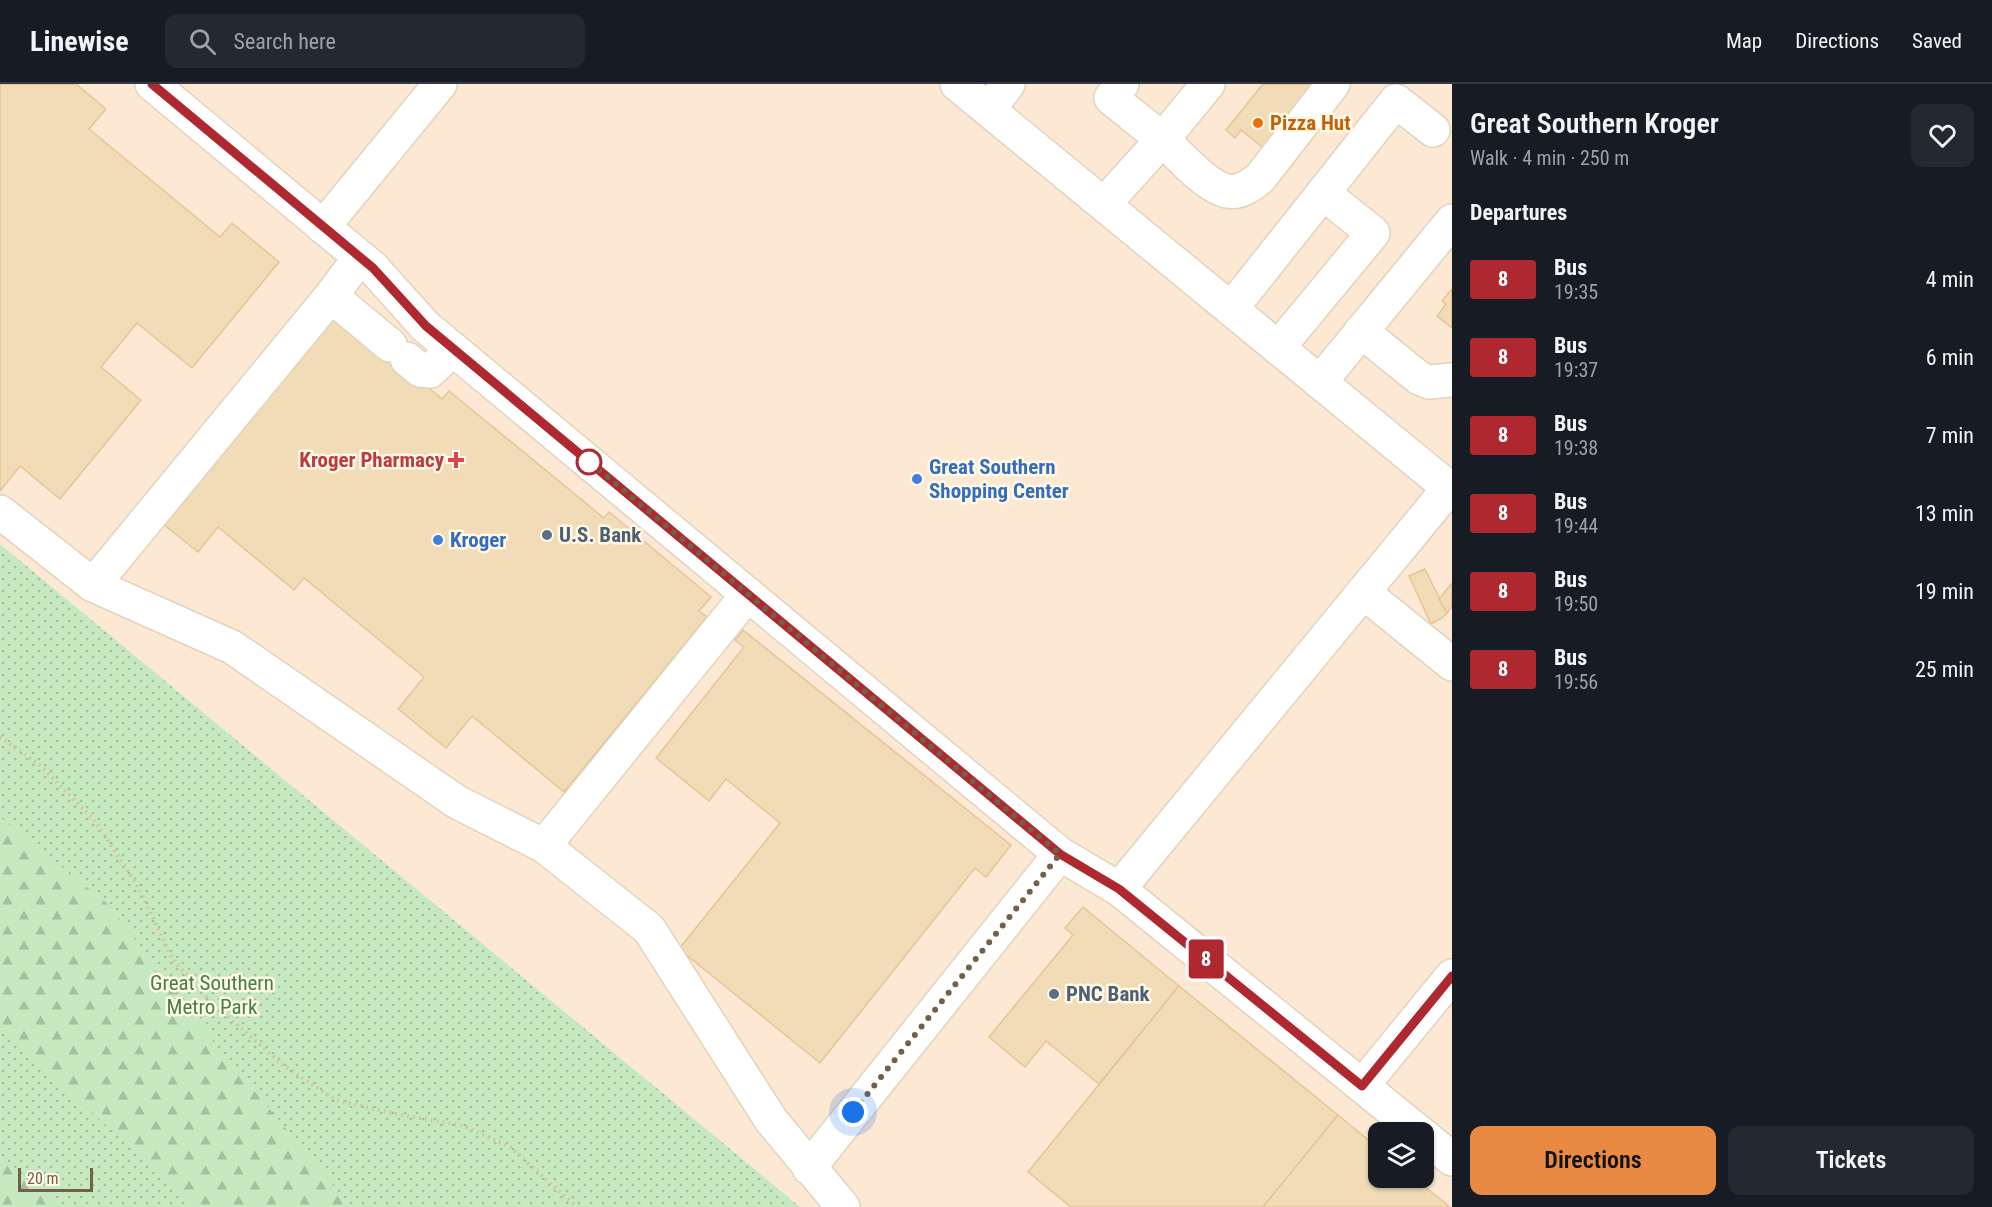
<!DOCTYPE html>
<html lang="en">
<head>
<meta charset="utf-8">
<style>
  body { margin:0; font-family:"Roboto Condensed",sans-serif; background:#242831; color:#f1f3f6; height:100vh; display:flex; flex-direction:column; font-size:22px; white-space:nowrap }
  * { box-sizing:border-box; margin:0 }
  p { font-size:20px; color:#9ea1a6 }
  .icon { flex:none; width:33px; height:33px; fill:none; stroke:currentColor; stroke-width:2; stroke-linecap:round; stroke-linejoin:round }
  .map { position:relative; flex:1; overflow:hidden }
  .details { display:flex; flex-direction:column; background:#171b24; width:540px }
  .details>* { flex:none }
  .badge { padding:0 12px; border-radius:4px; font-size:21px; line-height:39px }
  .tools { position:absolute; left:1368px; top:1038px; display:grid; gap:12px }
  .tools a { display:grid; place-items:center; width:66px; height:66px; border-radius:12px; background:#171b24; box-shadow:0 2px 4px #0004; font-size:30px }
  .scale { position:absolute; left:18px; bottom:15px; width:75px; box-sizing:border-box; padding-left:6px; border:3px solid #736047; border-top:0; font-size:16px; line-height:21px; white-space:nowrap; color:#736047; -webkit-text-stroke:4px #fffae6; paint-order:stroke }
  .you { position:absolute; width:30px; height:30px; margin:-15px; border:4px solid #fff; border-radius:50%; background:#1a73e8; box-shadow:0 0 0 9px #1a73e833 }
  .map>.badge { position:absolute; translate:-50% -50%; box-shadow:0 0 0 3px #fff }
  h2 { padding:0 18px; font-size:22px; line-height:54px }
  .round { display:grid; place-items:center; flex:none; width:63px; height:63px; border-radius:12px; background:#242831 }
  .summary { display:flex; align-items:center; justify-content:space-between; height:102px; padding:0 18px }
  h1 { font-size:28px; font-weight:600; line-height:45px }
  .action { display:flex; gap:12px; margin-top:auto; padding:12px 18px }
  .action a { flex:1; height:69px; border-radius:12px; background:#e88a43; color:#111; font-size:24px; font-weight:600; line-height:69px; text-align:center }
  .action a+a { background:#242831; color:#f1f3f6 }
  ul { padding:0; list-style:none }
  li { display:flex; align-items:center; gap:18px; height:78px; padding:0 18px }
  li div { flex:1 }
  li b { display:block; font-size:22px }
  li em { font-style:normal }
  li .badge { min-width:66px; font-weight:700; text-align:center }
  header { display:flex; align-items:center; gap:36px; box-sizing:border-box; height:84px; padding:0 30px; background:#171b24; border-bottom:2px solid #363941 }
  header strong { font-size:28px }
  nav { display:flex; gap:33px; margin-inline-start:auto; font-size:21px }
  .search { width:420px; height:54px; background:#242831; display:flex; align-items:center; gap:15px; box-sizing:border-box; padding:0 21px; border-radius:12px; color:#9ea1a6; font-size:22px }
  main { display:flex; flex:1; min-height:0 }
  .map>svg:first-child { display:block }
  .commercial { fill:#fde8d3; fill-rule:evenodd }
  .grass { fill:url(#grass-dots) }
  .forest { fill:url(#forest-firs) }
  .building { fill:#f2dbb7; stroke:#e5c597; stroke-width:1.5 }
  .lines { fill:none; stroke-linecap:round; stroke-linejoin:round }
  .minor-casing { stroke:#e0d4bc; stroke-width:36 }
  .path { stroke:#d6be9b; stroke-width:4; stroke-dasharray:1.5 4.5; stroke-linecap:butt }
  .minor { stroke:#fff; stroke-width:33 }
  .line-casing { stroke:#fff; stroke-width:14 }
  .line { stroke:#af272f; stroke-width:9 }
  .walk { stroke:#736047; stroke-width:6; stroke-dasharray:0 10.8 }
  .food-dot { fill:#e8710a; stroke:#fffae6; stroke-width:2 }
  .health-dot { fill:#e0444e; stroke:#fffae6; stroke-width:2 }
  .stop-dot { fill:#fff; stroke:#af272f; stroke-width:3 }
  .shop-dot { fill:#3f7fe0; stroke:#fffae6; stroke-width:2 }
  .service-dot { fill:#5c6f8a; stroke:#fffae6; stroke-width:2 }
  .labels { text-anchor:middle; dominant-baseline:central; stroke-width:5; stroke-linejoin:round; paint-order:stroke }
  .food-label { font-size:21px; font-weight:bold; fill:#c56008; stroke:#fffae6; text-anchor:start }
  .health-label { font-size:21px; font-weight:bold; fill:#be3a42; stroke:#fffae6; text-anchor:end }
  .shop-label { font-size:21px; font-weight:bold; fill:#366cbe; stroke:#fffae6; text-anchor:start }
  .service-label { font-size:21px; font-weight:bold; fill:#4e5e75; stroke:#fffae6; text-anchor:start }
  .park-label { font-size:21px; fill:#477f41; stroke:#fffae6 }
</style>
</head>
<body>
<header>
<strong>Linewise</strong>
<div class="search"><svg class="icon" aria-label="search" viewBox="0 0 24 24"><circle cx="10" cy="10" r="6"/><path d="M15 15l6 6"/></svg>Search here</div>
<nav><a>Map</a><a>Directions</a><a>Saved</a></nav>
</header>
<main>
<div class="map">
<svg width="1452" height="1123" viewBox="0 0 1452 1123">
  <defs>
    <pattern id="grass-dots" width="8" height="8" patternUnits="userSpaceOnUse" patternTransform="scale(1.5)"><rect width="8" height="8" fill="#c7e9bf"/><path d="M2 2h.1M6 6h.1" fill="none" stroke="#a6c09d" stroke-width="1.8" stroke-linecap="round"/></pattern>
    <pattern id="forest-firs" width="22" height="20" patternUnits="userSpaceOnUse" patternTransform="scale(1.5)"><rect width="22" height="20" fill="#c7e9bf"/><path d="M5 1l3.5 6h-7zM16 11l3.5 6h-7z" fill="#a6c09d"/></pattern>
  </defs>
  <rect width="100%" height="100%" fill="#fcf7e0"/>
  <path class="commercial" d="M0 0H1452V1123H800L0 460ZM1378 1048H1424V1094H1378Z"/>
  <path class="grass" d="M0 460 782 1108 800 1123H0Z"/>
  <g class="forest">
    <path d="M0 733 109 821 211 955 351 1123H196L0 945Z"/>
    <path d="M0 1070 57 1123H0Z"/>
  </g>
  <g class="building">
    <path d="M0 0H76L106 25 89 45 220 153 232 139 279 178 192 284 137 239 101 283 141 316 60 415 20 382 0 407Z"/>
    <path d="M1263 0H1316L1263 64 1241 46 1235 54 1226 46Z"/>
    <path d="M1452 205V244L1437 232 1446 220 1442 217Z"/>
    <path d="M337 228 442 315 449 307 604 434 609 428 711 513 699 527 707 533 564 708 472 632 446 664 398 625 424 593 304 494 294 506 218 443 198 468 163 440Z"/>
    <path d="M1425 485 1447 529 1442 534 1431 540 1409 492Z"/>
    <path d="M1452 499V522L1447 529 1439 515Z"/>
    <path d="M743 546 1011 761 986 793 975 784 820 979 679 865 780 739 726 695 709 717 656 674 744 563 735 556Z"/>
    <path d="M1083 823 1179 902 1099 1000 1046 957 1025 983 989 953 1073 851 1065 844Z"/>
    <path d="M1179 902 1338 1031 1263 1123H1071L1028 1088Z"/>
    <path d="M1338 1031 1378 1064V1094H1414L1450 1123H1263Z"/>
  </g>
  <g class="lines">
    <g class="minor-casing">
      <g id="minor">
        <path d="M152 0 373 184 425 242 1060 770 1119 805 1419 1048"/>
        <path d="M957 0 1449 404"/>
        <path d="M1122 0 1111 14C1128 28 1145 41 1162 55 1178 70 1206 103 1227 107 1240 110 1251 101 1260 94L1333 0"/>
        <path d="M989 26 1008 0"/>
        <path d="M1104 120 1162 56 1208 0"/>
        <path d="M323 143 440 0"/>
        <path d="M331 212 390 261"/>
        <path d="M1231 225 1396 17 1433 46"/>
        <path d="M1361 247 1419 294 1429 298 1452 296"/>
        <path d="M1278 264 1373 149 1323 109"/>
        <path d="M407 275 420 286 430 287 453 265"/>
        <path d="M1320 298 1452 137"/>
        <path d="M0 428 93 501 232 563 457 718 544 762 649 845 771 1036 843 1123"/>
        <path d="M93 501 331 212 360 173"/>
        <path d="M1363 508 1452 580"/>
        <path d="M544 762 748 510"/>
        <path d="M1119 805 1449 404 1452 406"/>
        <path d="M1362 1002 1452 892"/>
        <path d="M1424 1052 1452 1075"/>
        <path d="M809 1084 1060 770"/>
      </g>
    </g>
    <path class="path" d="M0 653 41 682 95 737 137 801 173 876 212 919 284 982 336 1016 391 1029 464 1042 510 1063 577 1123"/>
    <use href="#minor" class="minor"/>
  </g>
  <g class="lines">
    <g class="line-casing">
      <path id="line" d="M152 0 373 184 426 242 1060 770 1119 805 1362 1002 1452 892"/>
    </g>
    <use href="#line" class="line"/>
    <path class="walk" d="M589 378 586 375 1060 770 853 1028"/>
  </g>
  <circle class="food-dot" cx="1258" cy="39" r="6"/>
  <path class="health-dot" d="M453 367h6v6h6v6h-6v6h-6v-6h-6v-6h6z"/>
  <circle class="stop-dot" cx="589" cy="378" r="12"/>
  <g class="shop-dot">
    <circle cx="917" cy="395" r="6"/>
    <circle cx="438" cy="456" r="6"/>
  </g>
  <g class="service-dot">
    <circle cx="547" cy="451" r="6"/>
    <circle cx="1054" cy="910" r="6"/>
  </g>
  <g class="labels">
    <g class="food-label">
      <text x="1270" y="39">Pizza Hut</text>
    </g>
    <g class="health-label">
      <text x="444" y="376">Kroger Pharmacy</text>
    </g>
    <g class="shop-label">
      <text x="929" y="383">Great Southern<tspan x="929" dy="24">Shopping Center</tspan></text>
      <text x="450" y="456">Kroger</text>
    </g>
    <g class="service-label">
      <text x="559" y="451">U.S. Bank</text>
      <text x="1066" y="910">PNC Bank</text>
    </g>
    <g class="park-label">
      <text x="212" y="899">Great Southern<tspan x="212" dy="24">Metro Park</tspan></text>
    </g>
  </g>
</svg>
<div class="tools">
<a><svg class="icon" aria-label="layers" viewBox="0 0 24 24"><path d="M12 4l9 5-9 5-9-5zM3 14l9 5 9-5"/></svg></a>
</div>
<div class="scale">20 m</div>
<div class="you" style="left:853px;top:1028px"></div>
<b class="badge" style="left:1206px;top:875px;background:#af272f;color:#fff">8</b>
</div>
<section class="details">
<div class="summary"><div><h1>Great Southern Kroger</h1><p>Walk · 4 min · 250 m</p></div><a class="round"><svg class="icon" aria-label="heart" viewBox="0 0 24 24"><path d="M12 20l-8-8c-3-5 5-10 8-4 3-6 11-1 8 4z"/></svg></a></div>
<h2>Departures</h2>
<ul>
<li><span class="badge" style="background:#af272f;color:#fff">8</span><div><b>Bus</b><p>19:35</p></div><em>4 min</em></li>
<li><span class="badge" style="background:#af272f;color:#fff">8</span><div><b>Bus</b><p>19:37</p></div><em>6 min</em></li>
<li><span class="badge" style="background:#af272f;color:#fff">8</span><div><b>Bus</b><p>19:38</p></div><em>7 min</em></li>
<li><span class="badge" style="background:#af272f;color:#fff">8</span><div><b>Bus</b><p>19:44</p></div><em>13 min</em></li>
<li><span class="badge" style="background:#af272f;color:#fff">8</span><div><b>Bus</b><p>19:50</p></div><em>19 min</em></li>
<li><span class="badge" style="background:#af272f;color:#fff">8</span><div><b>Bus</b><p>19:56</p></div><em>25 min</em></li>
</ul>
<div class="action"><a>Directions</a><a>Tickets</a></div>
</section>
</main>
</body>
</html>
